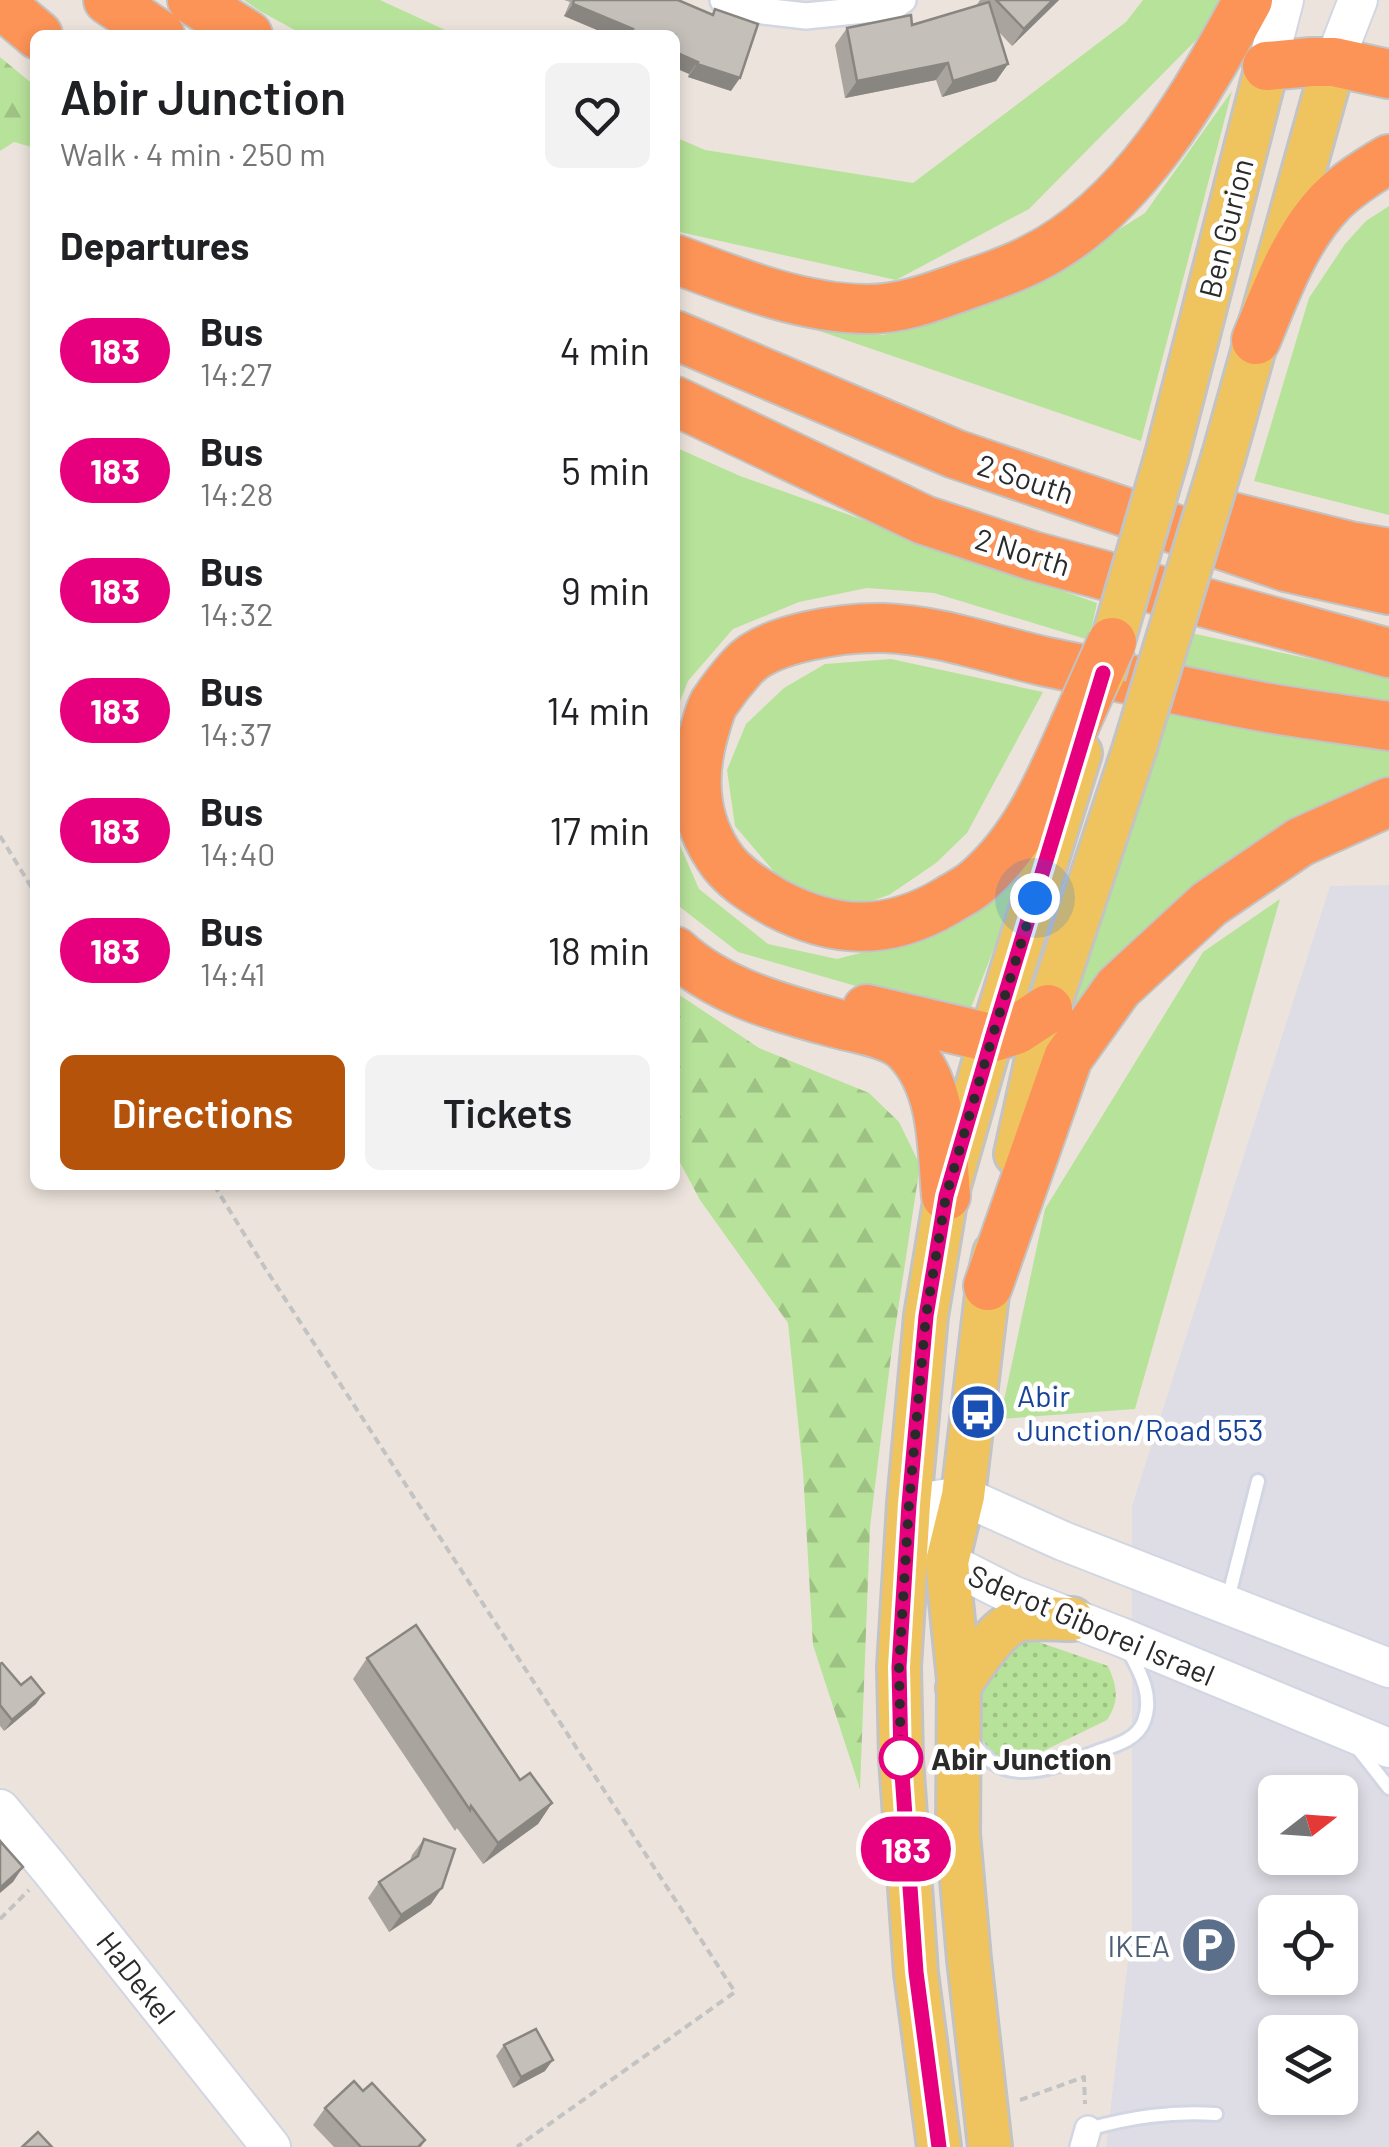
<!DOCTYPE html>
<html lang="en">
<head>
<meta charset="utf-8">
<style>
  body { margin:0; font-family:Barlow,sans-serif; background:#f2f2f2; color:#202124; height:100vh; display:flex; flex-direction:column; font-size:38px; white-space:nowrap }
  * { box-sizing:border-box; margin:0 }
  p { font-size:32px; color:#757577 }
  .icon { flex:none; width:55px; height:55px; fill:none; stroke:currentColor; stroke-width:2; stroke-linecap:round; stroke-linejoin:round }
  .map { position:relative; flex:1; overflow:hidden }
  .panel { position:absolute; left:30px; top:30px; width:650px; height:1160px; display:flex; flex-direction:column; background:#fff; border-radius:15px; box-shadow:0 5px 15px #0003 }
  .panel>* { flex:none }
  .badge { padding:0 20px; border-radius:32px; font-size:35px; line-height:65px }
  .needle { width:65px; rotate:73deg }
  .tools { position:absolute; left:1258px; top:1775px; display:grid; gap:20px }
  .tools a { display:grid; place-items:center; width:100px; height:100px; border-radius:15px; background:#fff; box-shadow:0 5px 15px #0003; font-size:50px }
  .you { position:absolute; width:50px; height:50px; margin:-25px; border:8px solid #fff; border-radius:50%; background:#1a73e8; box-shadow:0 0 0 15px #1a73e833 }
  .map>.badge { position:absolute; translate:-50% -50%; box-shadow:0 0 0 5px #fff }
  h2 { padding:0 30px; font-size:38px; line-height:90px }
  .round { display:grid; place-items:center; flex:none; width:105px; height:105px; border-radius:15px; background:#f2f2f2 }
  .headline { display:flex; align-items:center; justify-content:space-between; height:170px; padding:0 30px }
  h1 { font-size:48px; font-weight:600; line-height:75px }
  .button { display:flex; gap:20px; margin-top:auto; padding:20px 30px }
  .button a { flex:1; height:115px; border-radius:15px; background:#b45309; color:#fff; font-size:40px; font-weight:600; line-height:115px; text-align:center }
  .button a+a { background:#f2f2f2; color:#202124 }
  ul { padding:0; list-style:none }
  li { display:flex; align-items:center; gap:30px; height:120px; padding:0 30px }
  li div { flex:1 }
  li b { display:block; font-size:38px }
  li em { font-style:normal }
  li .badge { min-width:110px; font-weight:700; text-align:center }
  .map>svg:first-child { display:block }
  .industrial { fill:#dedde5; fill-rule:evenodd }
  .grass { fill:#b7e299 }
  .forest { fill:url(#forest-firs) }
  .park { fill:url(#park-dots) }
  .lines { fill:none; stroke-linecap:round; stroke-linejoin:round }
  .lane-casing { stroke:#d2d6e3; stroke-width:18 }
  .street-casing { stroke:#d2d6e3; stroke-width:30 }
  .secondary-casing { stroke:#d2d6e3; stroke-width:42 }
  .primary-casing { stroke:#c3c3c3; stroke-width:48 }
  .highway-casing { stroke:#c3c3c3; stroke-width:52 }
  .path { stroke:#c3c3c3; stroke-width:4; stroke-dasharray:8 5; stroke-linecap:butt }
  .lane { stroke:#fff; stroke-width:12 }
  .street { stroke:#fff; stroke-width:25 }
  .secondary { stroke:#fff; stroke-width:38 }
  .primary { stroke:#efc35e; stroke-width:42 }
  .highway { stroke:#fc9357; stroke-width:48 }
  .primary-bridge-casing { stroke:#c3c3c3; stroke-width:48; stroke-linecap:butt }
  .highway-bridge-casing { stroke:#c3c3c3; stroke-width:52; stroke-linecap:butt }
  .primary-bridge { stroke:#efc35e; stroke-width:42 }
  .highway-bridge { stroke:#fc9357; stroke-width:48 }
  .wall { fill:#a9a49e }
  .shaded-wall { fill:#898681 }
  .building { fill:#c4bfb8; stroke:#898681; stroke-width:2.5 }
  .line-casing { stroke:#fff; stroke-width:22 }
  .line { stroke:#e6007e; stroke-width:15 }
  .walk { stroke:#2a2a2a; stroke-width:10; stroke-dasharray:0 18 }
  .stop-dot { fill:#fff; stroke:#e6007e; stroke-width:5 }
  .labels { text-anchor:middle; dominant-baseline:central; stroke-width:9; stroke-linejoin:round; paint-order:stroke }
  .street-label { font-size:30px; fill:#2a2a2a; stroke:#fff }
  .transit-label { font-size:30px; fill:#164399; stroke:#fff; text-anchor:start }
  .stop-label { font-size:30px; font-weight:bold; fill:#2a2a2a; stroke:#fff; text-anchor:start }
  .service-label { font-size:30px; fill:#4e5e75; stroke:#fff; text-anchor:end }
</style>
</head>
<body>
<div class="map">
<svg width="1389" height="2147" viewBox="0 0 1389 2147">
  <defs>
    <pattern id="forest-firs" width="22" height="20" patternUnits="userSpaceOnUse" patternTransform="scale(2.5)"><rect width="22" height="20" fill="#b7e299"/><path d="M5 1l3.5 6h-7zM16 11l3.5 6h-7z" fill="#9ec284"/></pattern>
    <pattern id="park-dots" width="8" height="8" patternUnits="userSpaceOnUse" patternTransform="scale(2.5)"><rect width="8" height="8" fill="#b7e299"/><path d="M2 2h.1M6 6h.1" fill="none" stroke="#9ec284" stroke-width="1.8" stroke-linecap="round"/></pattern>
  </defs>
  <rect width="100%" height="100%" fill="#ece4dc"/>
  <path class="industrial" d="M1389 885V2147H1106L1132 1927V1506L1330 886ZM1275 1792H1340V1858H1275ZM1275 1912H1340V1978H1275ZM1275 2032H1340V2098H1275Z"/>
  <g class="grass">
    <path d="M244 0H380L456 35H304L260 11Z"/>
    <path d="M1143 0H1219L1203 33 1029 209 896 280 675 231V137L705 150 913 183 1126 22Z"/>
    <path d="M1232 91 1141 441 799 324 883 335 1028 287 1145 213Z"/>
    <path d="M1389 206V515L1254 481 1309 298 1345 244 1366 221Z"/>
    <path d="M675 447 740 476 1097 603 1089 640 934 593 867 588 799 602 733 629 688 681 675 714Z"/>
    <path d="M1191 633 1389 676V707L1176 673Z"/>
    <path d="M891 659 1043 692 967 833 936 863 889 895 853 907 788 888 735 826 727 770 746 724 784 688 825 664Z"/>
    <path d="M1163 707 1389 737V776L1294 822 1230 858 1135 944 1051 1049Z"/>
    <path d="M675 834 699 889 768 944 837 959 926 936 1025 868 967 1018 738 952 680 907 675 900Z"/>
    <path d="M1280 899 1135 1409 1000 1419 1045 1209 1203 952Z"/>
  </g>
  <g class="forest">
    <path d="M0 57 35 86V148L14 142 0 151Z"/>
    <path d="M675 992 759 1048 869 1093 899 1122 920 1165 891 1356 870 1527 860 1789 813 1645 803 1471 788 1323 700 1200 675 1153Z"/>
  </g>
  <path class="park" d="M1030 1639 1108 1666C1117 1687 1120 1700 1107 1720L1033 1756 1003 1759 985 1748 972 1723 974 1689 1007 1643Z"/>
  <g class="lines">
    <g class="lane-casing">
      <g id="lane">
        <path d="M1228 1599 1258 1481"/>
        <path d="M971 1738C999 1790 1050 1769 1094 1753 1112 1746 1137 1741 1144 1721 1154 1695 1139 1670 1127 1648"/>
        <path d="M1356 1746 1389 1788"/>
        <path d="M1088 2129C1132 2117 1170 2111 1216 2114"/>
      </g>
    </g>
    <g class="street-casing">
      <g id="street">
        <path d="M723 0 763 11 806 16 893 7 903 0"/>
        <path d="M1083 2147 1088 2129"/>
      </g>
    </g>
    <g class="secondary-casing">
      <g id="secondary">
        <path d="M1334 62 1358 0"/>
        <path d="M1267 66 1284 0"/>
        <path d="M1389 1668 1063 1541 963 1496 909 1504 947 1562 1012 1595 1121 1637 1389 1748"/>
        <path d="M0 1809 50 1869 271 2147"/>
      </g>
    </g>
    <g class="primary-casing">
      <g id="primary">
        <path d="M1167 455 1267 66"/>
        <path d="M1224 455 1334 62"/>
        <path d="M1016 1154 1048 1009 1135 747"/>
        <path d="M958 1688C972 1667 998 1622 1024 1619 1039 1617 1057 1619 1072 1619"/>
        <path d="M939 2147 916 1973 901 1759 899 1667 909 1504 926 1316 946 1196 991 1038 1080 753"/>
        <path d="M990 2147 969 1959 958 1834 959 1680 947 1562 963 1496 988 1286 995 1253"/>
      </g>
    </g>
    <g class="highway-casing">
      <g id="highway">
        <path d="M108 0 160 35"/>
        <path d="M192 0 248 35"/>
        <path d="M0 3 38 35"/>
        <path d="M1267 66 1312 62H1334L1389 74"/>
        <path d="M675 259C736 282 800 308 865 309 901 310 936 296 969 284 990 277 1012 269 1032 259 1133 209 1197 94 1248 0"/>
        <path d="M675 335 955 454 1286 567 1389 590"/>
        <path d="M1256 340C1276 292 1295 238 1331 201 1348 184 1369 171 1389 159"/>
        <path d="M675 401 924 520 1033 556 1389 653"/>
        <path d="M1212 512 1350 546 1389 553"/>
        <path d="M1074 727C1049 783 1026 839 979 880 970 889 958 894 947 901 888 936 835 934 776 903 755 891 731 876 718 855 693 817 692 774 704 732 707 723 709 712 714 703 722 691 732 678 742 667 768 637 846 627 884 628 940 630 993 650 1047 662 1121 677 1195 695 1269 708 1309 715 1349 720 1389 726"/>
        <path d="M675 951C718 991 779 1008 835 1023 857 1029 891 1033 907 1049 944 1086 942 1149 946 1196"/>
        <path d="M867 1009 991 1038 1016 1030 1048 1009"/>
        <path d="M988 1286 1068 1058 1118 988 1209 904 1300 842 1389 802"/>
      </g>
    </g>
    <g class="path">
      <path d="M0 836 35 893"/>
      <path d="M214 1185 265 1268 735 1992 517 2147"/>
      <path d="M0 1919 29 1890"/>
      <path d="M1020 2100 1084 2077 1085 2104"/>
    </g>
    <use href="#lane" class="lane"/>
    <use href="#street" class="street"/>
    <use href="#secondary" class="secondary"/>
    <use href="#primary" class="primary"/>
    <use href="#highway" class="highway"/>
    <g class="primary-bridge-casing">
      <g id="primary-bridge">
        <path d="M1103 675 1167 455"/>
        <path d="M1135 747 1224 455"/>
      </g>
    </g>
    <g class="highway-bridge-casing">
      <path id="highway-bridge" d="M1074 727 1112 642"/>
    </g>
    <use href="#primary-bridge" class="primary-bridge"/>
    <use href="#highway-bridge" class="highway-bridge"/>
  </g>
  <g class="wall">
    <path d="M564 0H678L712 14 715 9 731 91 688 77 689 74 675 35H609L564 16 570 2Z"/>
    <path d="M980 0H1059L1012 46 997 30 1008 64 996 81 942 97 936 80 845 98 835 45 847 28 912 25 976 6Z"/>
    <path d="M367 1658 520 1780 552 1803 538 1824 483 1864 457 1828 455 1831 353 1679Z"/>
    <path d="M0 1664 36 1704 4 1731 0 1726Z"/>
    <path d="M424 1839 431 1904 389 1932 368 1898 379 1882 410 1861 412 1855Z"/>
    <path d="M504 2045 545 2071 513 2088 496 2056Z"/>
    <path d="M363 2091 425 2140 421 2147H334L313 2125 325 2108Z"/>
  </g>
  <g class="shaded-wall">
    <path d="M1053 0H1059L1012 46 1024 29Z"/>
    <path d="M573 4 633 29 629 35H609L564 16Z"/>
    <path d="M675 52 698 62 689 74 675 68Z"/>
    <path d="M948 63 936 80 845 98 857 81Z"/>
    <path d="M697 64 740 78 731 91 688 77Z"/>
    <path d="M1008 64 996 81 942 97 953 81Z"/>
    <path d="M44 1693 36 1704 4 1731 12 1720Z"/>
    <path d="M552 1803 538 1824 483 1864 498 1843Z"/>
    <path d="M23 1867 13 1882 0 1893V1888Z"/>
    <path d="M442 1888 431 1904 389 1932 401 1915Z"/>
    <path d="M553 2060 545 2071 513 2088 521 2077Z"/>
  </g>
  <g class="building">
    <path d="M574 0H678L713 15 715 9 758 24 740 78 697 64 698 62 675 52V35H634L631 34 633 29 573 4Z"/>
    <path d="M996 0H1053L1024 29Z"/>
    <path d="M989 2 1008 64 953 81 948 63 857 81 847 28 911 15 912 25Z"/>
    <path d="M416 1625 520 1780 530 1773 552 1803 498 1843 471 1806 470 1810 367 1658Z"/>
    <path d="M2 1663 21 1685 31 1677 44 1693 12 1720 0 1705V1664Z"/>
    <path d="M424 1839 455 1849 442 1888 401 1915 379 1882 418 1856Z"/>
    <path d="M0 1841 23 1867 0 1888Z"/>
    <path d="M536 2029 553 2060 521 2077 504 2045Z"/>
    <path d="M354 2081 363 2091 372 2083 425 2140 418 2147H361L325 2108Z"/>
    <path d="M38 2132 52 2147H22Z"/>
  </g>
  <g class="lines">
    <g class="line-casing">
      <path id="line" d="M939 2147 916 1972 901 1759 899 1667 909 1504 926 1316 946 1196 992 1038 1103 673"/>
    </g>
    <use href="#line" class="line"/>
    <path class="walk" d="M901 1758 899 1667 909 1504 926 1316 946 1196 992 1038 1035 898"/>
  </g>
  <defs>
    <g id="bus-disc" transform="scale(2.875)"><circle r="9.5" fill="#1a4fb4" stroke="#fff"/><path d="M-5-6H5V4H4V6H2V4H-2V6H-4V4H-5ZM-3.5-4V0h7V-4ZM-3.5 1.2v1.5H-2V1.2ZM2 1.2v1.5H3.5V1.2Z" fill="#fff"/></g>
    <g id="parking-disc" transform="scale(2.875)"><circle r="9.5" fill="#5c6f8a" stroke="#fff"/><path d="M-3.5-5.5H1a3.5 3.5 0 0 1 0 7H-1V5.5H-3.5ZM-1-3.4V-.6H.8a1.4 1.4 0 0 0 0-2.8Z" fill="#fff"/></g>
  </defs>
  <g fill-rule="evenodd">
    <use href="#bus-disc" x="978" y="1412"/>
    <use href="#parking-disc" x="1209" y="1945"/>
  </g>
  <circle class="stop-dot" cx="901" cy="1758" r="20"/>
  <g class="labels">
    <g class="street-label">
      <text transform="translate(1225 228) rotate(-76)">Ben Gurion</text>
      <text transform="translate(1026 478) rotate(18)">2 South</text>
      <text transform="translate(1023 551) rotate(17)">2 North</text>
      <text transform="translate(1092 1624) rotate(23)">Sderot Giborei Israel</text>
      <text transform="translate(137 1977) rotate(52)">HaDekel</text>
    </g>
    <g class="transit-label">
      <text x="1017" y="1395">Abir<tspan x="1017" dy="34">Junction/Road 553</tspan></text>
    </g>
    <g class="stop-label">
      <text x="931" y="1758">Abir Junction</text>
    </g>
    <g class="service-label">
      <text x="1170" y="1945">IKEA</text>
    </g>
  </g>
</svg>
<div class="tools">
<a><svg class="needle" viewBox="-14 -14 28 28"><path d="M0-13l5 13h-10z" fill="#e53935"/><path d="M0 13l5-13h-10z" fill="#757577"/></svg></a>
<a><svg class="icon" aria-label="locate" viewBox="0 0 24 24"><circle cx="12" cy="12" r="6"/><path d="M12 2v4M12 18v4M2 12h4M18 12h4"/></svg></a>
<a><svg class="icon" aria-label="layers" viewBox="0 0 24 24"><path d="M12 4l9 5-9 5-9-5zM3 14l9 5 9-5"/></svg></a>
</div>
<div class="you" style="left:1035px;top:898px"></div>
<b class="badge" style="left:906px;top:1849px;background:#e6007e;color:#fff">183</b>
<section class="panel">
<div class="headline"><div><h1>Abir Junction</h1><p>Walk · 4 min · 250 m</p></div><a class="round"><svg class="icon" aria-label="heart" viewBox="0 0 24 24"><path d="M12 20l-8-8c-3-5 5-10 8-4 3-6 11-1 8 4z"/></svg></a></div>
<h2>Departures</h2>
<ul>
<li><span class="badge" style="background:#e6007e;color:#fff">183</span><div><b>Bus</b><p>14:27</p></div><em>4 min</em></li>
<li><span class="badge" style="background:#e6007e;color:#fff">183</span><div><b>Bus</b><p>14:28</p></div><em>5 min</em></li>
<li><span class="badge" style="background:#e6007e;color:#fff">183</span><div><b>Bus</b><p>14:32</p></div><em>9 min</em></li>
<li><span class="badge" style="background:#e6007e;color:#fff">183</span><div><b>Bus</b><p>14:37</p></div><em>14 min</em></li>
<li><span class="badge" style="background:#e6007e;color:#fff">183</span><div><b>Bus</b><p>14:40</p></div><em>17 min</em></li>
<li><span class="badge" style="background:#e6007e;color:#fff">183</span><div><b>Bus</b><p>14:41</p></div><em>18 min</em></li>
</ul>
<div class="button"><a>Directions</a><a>Tickets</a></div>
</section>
</div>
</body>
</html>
